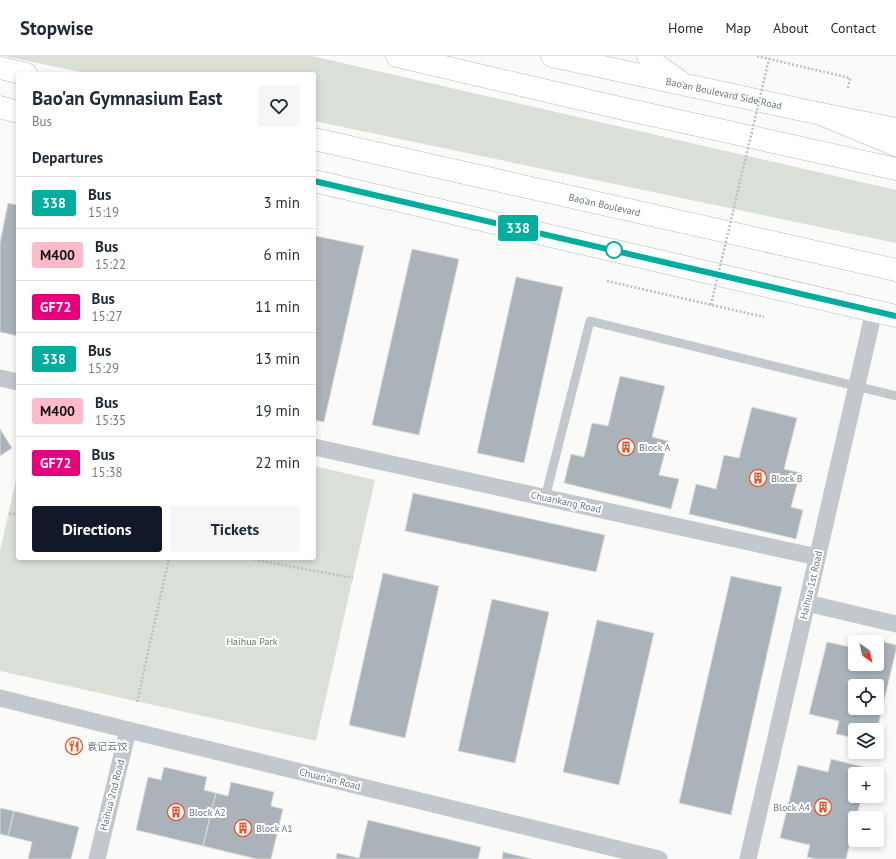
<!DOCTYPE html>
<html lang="en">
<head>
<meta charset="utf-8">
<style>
  body { margin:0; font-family:"PT Sans","Noto Sans SC",sans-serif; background:#f6f6f7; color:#1f2937; height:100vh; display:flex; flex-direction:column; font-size:15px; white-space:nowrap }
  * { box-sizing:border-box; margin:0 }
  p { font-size:13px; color:#747a83 }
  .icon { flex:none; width:22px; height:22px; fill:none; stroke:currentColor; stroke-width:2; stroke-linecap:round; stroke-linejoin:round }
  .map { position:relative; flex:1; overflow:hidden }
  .side { position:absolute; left:16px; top:16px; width:300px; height:488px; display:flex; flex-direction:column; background:#fff; border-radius:4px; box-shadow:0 2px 6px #0003 }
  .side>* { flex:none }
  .badge { padding:0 8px; border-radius:3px; font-size:14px; line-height:26px }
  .needle { width:26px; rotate:147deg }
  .tools { position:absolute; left:848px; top:579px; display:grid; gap:8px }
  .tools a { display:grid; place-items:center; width:36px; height:36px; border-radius:4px; background:#fff; box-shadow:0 2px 6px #0003; font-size:20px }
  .map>.badge { position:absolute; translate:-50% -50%; box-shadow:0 0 0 2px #fff }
  h2 { padding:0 16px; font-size:15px; line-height:36px }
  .round { display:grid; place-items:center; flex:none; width:42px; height:42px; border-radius:4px; background:#f6f6f7 }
  .summary { display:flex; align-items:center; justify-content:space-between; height:68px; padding:0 16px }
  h1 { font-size:19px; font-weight:700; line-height:30px }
  .cta { display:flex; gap:8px; margin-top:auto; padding:8px 16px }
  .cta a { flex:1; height:46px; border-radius:4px; background:#111827; color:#fff; font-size:16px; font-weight:700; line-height:46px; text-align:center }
  .cta a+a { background:#f6f6f7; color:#1f2937 }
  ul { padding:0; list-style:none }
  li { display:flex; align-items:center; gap:12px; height:52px; padding:0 16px; border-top:1px solid #e0e1e3 }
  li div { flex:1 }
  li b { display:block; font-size:15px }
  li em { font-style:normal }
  li .badge { min-width:44px; font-weight:700; text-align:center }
  header { display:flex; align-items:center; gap:24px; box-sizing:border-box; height:56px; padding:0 20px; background:#fff; border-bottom:1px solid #e0e1e3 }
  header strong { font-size:19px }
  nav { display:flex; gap:22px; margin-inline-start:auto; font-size:14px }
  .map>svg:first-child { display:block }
  .green { fill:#dadfd7 }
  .building { fill:#aab3b9; stroke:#dcdcda; fill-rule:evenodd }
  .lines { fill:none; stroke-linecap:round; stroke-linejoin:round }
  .secondary-casing { stroke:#b3babf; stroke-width:23 }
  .primary-casing { stroke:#b5babe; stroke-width:23 }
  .path { stroke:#bbbfc2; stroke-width:2.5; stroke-dasharray:2 2; stroke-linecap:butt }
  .lane { stroke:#c3c8cc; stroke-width:9 }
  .street { stroke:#c3c8cc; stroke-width:17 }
  .secondary { stroke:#fff; stroke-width:22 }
  .primary { stroke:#fff; stroke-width:22 }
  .path-bridge { stroke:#bbbfc2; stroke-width:2.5; stroke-dasharray:2 2; stroke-linecap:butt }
  .line-casing { stroke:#fff; stroke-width:9 }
  .line { stroke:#01ad9c; stroke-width:6 }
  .stop-dot { fill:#fff; stroke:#01ad9c; stroke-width:2 }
  .labels { text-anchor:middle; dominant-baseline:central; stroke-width:4; stroke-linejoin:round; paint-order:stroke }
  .street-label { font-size:10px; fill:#657683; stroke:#fff }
  .poi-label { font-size:10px; fill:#657683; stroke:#fff; text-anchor:start }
  .park-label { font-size:10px; fill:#687a64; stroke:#fff }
</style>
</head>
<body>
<header>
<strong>Stopwise</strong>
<nav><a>Home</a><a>Map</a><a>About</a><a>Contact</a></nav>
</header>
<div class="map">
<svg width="896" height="803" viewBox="0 0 896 803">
  <rect width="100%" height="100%" fill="#fafaf8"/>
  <g class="green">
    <path d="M4 0H312L896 134V187L314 65V18H90Z"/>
    <path d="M314 410 375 424 316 685 0 615V495L18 415V502H314Z"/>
  </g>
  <g class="building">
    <path d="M8 147 18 149V280L0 276V187Z"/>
    <path d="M316 180 364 190 324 366 314 364V191Z"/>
    <path d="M412 193 459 203 419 379 372 369Z"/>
    <path d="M516 221 563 231 524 407 477 397Z"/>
    <path d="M620 320 665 330 652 381 668 385 659 419 679 423 671 453 564 427 571 398 584 401 592 367 608 370Z"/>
    <path d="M752 351 797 362 784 413 800 417 791 451 803 454 796 483 689 458 696 428 716 433 724 399 739 402Z"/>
    <path d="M0 373 12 392 0 400Z"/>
    <path d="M413 437 605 479 596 516 405 475Z"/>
    <path d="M383 517 439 530 405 682 349 669Z"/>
    <path d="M731 520 782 531 731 759 679 747Z"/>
    <path d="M492 543 549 556 515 707 458 695Z"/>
    <path d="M597 564 654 577 619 729 563 716Z"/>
    <path d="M860 580 896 589V594L877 674H855V682L836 678 839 665 809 658 827 586 855 592V608H877V586H858ZM855 630H877V652H855Z"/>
    <path d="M831 703 868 712 867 718H855V740H862L856 762H855V767L846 803H816L807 801 810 789 780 782 798 709 828 716Z"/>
    <path d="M164 711 207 721 204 734 216 737 203 790 136 774 148 721 161 724Z"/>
    <path d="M231 726 274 736 271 750 283 753 271 803H257L203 790 216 737 228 740Z"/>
    <path d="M0 752 14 755 8 780 0 778Z"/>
    <path d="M14 755 79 771 71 803H28L32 786 8 780Z"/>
    <path d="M368 764 481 791 478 803H336L337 797 359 802Z"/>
    <path d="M503 796 532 803H502Z"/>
  </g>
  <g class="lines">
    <g class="secondary-casing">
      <g id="secondary">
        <path id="s1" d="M552 0 821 58 896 73"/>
        <path d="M648 0 654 7 678 24"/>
        <path d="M0 51 18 56"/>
        <path d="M314 125 896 260"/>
      </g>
    </g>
    <g class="primary-casing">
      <g id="primary">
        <path d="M397 0 620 52 896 113"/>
        <path d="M0 12 26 18"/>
        <path d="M821 58 896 89"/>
        <path id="s2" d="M314 83 896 214"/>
      </g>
    </g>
    <g class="path">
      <path d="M757 0 850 22 848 32"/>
      <path d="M607 225 764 261"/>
      <path d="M9 457 18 459"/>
      <path d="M246 502 353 522"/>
      <path d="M137 646 169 502"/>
    </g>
    <path class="lane" d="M545 442 590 265 896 340"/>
    <g class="street">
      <path d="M0 322 18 326"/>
      <path d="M314 391 817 501"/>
      <path d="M807 547 896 568"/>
      <path d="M0 642 128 674 659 803"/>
      <path d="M97 803 128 674"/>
      <path d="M748 803 874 255"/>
    </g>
    <use href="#secondary" class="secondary"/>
    <use href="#primary" class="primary"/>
    <path class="path-bridge" d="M711 249 769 3"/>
  </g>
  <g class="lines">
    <g class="line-casing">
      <path id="line" d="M314 125 896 260"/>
    </g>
    <use href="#line" class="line"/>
  </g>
  <defs>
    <g id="building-ring" transform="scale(0.9)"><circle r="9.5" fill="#fff" stroke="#e4572e" stroke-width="1.5"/><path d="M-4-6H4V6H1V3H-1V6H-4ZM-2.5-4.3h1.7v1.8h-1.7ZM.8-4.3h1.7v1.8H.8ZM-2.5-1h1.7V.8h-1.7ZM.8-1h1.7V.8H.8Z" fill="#e4572e"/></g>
    <g id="restaurant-ring" transform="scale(0.9)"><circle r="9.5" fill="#fff" stroke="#e4572e" stroke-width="1.5"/><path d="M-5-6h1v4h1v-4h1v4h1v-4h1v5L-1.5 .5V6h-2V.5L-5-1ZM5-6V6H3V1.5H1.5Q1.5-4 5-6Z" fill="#e4572e"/></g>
  </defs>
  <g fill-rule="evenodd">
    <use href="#building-ring" x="626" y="391"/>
    <use href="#building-ring" x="758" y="422"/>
    <use href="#restaurant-ring" x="74" y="690"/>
    <use href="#building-ring" x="823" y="751"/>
    <use href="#building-ring" x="176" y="756"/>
    <use href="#building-ring" x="243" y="772"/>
  </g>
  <circle class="stop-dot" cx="614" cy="194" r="8"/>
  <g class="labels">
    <g class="street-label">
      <text stroke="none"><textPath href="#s1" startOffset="176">Bao'an Boulevard Side Road</textPath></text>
      <text stroke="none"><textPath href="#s2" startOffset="298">Bao'an Boulevard</textPath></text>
      <text transform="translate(566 446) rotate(12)">Chuankang Road</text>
      <text transform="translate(811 529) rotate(-77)">Haihua 1st Road</text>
      <text transform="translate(330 723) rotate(14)">Chuan’an Road</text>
      <text transform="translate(112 739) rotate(-76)">Haihua 2nd Road</text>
    </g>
    <g class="poi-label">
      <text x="639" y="391">Block A</text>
      <text x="771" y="422">Block B</text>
      <text x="87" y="690">袁记云饺</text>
      <text x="810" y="751" text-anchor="end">Block A4</text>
      <text x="189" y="756">Block A2</text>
      <text x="256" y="772">Block A1</text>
    </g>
    <g class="park-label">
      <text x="252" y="585">Haihua Park</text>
    </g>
  </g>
</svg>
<div class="tools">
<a><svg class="needle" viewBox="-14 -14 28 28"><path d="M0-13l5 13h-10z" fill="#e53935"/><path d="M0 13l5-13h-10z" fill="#747a83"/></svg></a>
<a><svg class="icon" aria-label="locate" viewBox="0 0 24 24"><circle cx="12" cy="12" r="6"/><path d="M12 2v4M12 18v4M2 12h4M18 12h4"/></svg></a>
<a><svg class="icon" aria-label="layers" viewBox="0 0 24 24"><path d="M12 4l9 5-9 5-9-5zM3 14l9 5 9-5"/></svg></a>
<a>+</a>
<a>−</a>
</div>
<b class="badge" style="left:518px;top:172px;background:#01ad9c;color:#fff">338</b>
<section class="side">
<div class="summary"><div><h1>Bao'an Gymnasium East</h1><p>Bus</p></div><a class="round"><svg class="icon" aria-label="heart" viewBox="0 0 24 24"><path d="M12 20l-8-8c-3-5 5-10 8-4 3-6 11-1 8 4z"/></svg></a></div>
<h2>Departures</h2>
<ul>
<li><span class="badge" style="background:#01ad9c;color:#fff">338</span><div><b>Bus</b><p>15:19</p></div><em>3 min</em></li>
<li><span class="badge" style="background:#fbc;color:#111">M400</span><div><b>Bus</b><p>15:22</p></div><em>6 min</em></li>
<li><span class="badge" style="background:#e6007e;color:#fff">GF72</span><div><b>Bus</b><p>15:27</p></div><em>11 min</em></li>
<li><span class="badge" style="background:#01ad9c;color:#fff">338</span><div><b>Bus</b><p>15:29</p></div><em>13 min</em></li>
<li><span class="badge" style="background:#fbc;color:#111">M400</span><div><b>Bus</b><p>15:35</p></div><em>19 min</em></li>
<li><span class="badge" style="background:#e6007e;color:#fff">GF72</span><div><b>Bus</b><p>15:38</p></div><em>22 min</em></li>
</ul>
<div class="cta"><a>Directions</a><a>Tickets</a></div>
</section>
</div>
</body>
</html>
